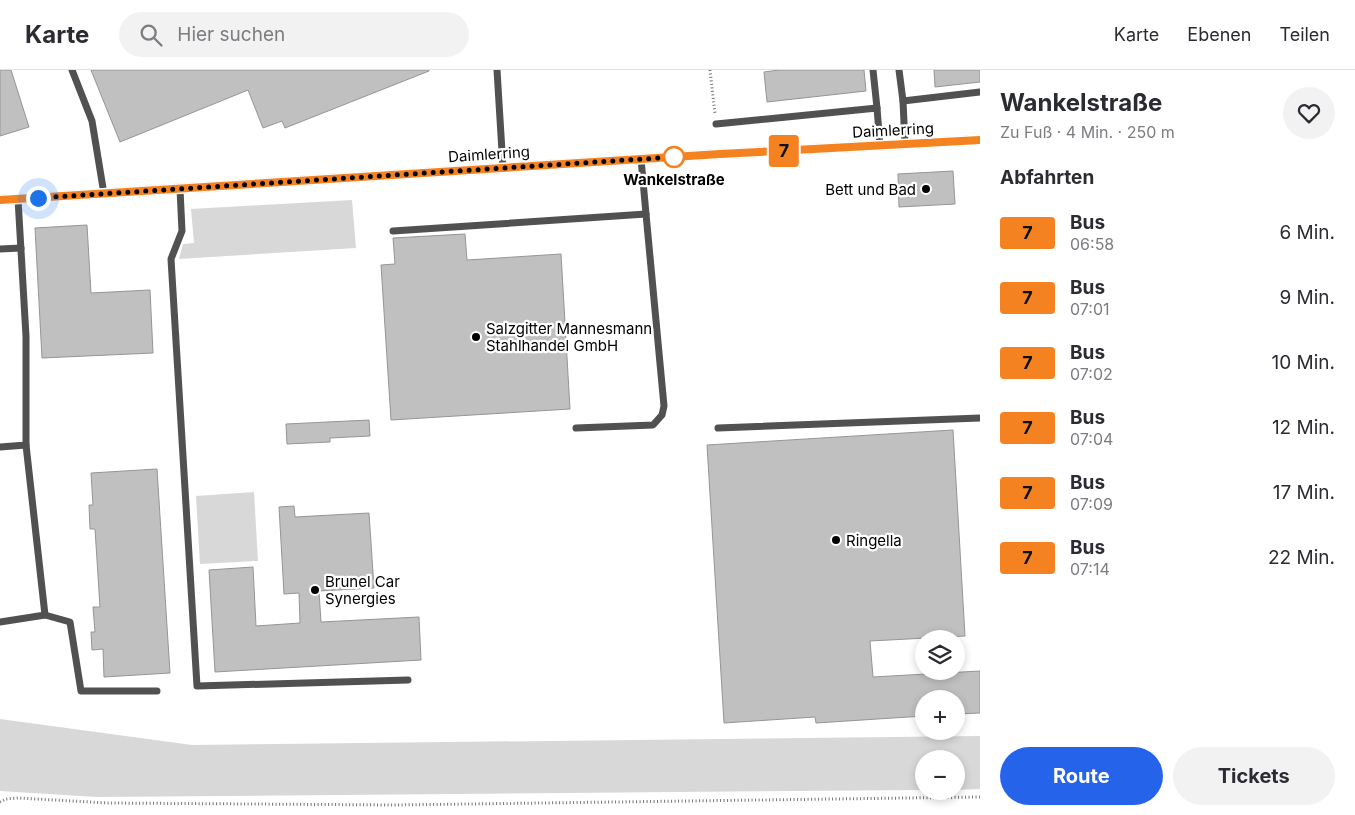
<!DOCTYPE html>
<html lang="de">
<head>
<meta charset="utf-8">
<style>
  body { margin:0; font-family:Inter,sans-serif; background:#f2f2f3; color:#2b2b33; height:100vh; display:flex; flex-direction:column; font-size:19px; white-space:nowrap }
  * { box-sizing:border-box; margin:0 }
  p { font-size:16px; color:#7c7c81 }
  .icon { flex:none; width:28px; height:28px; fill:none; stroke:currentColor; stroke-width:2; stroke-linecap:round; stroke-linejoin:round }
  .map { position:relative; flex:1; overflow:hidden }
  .sheet { display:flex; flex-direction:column; background:#fff; width:375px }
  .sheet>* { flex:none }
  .badge { padding:0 10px; border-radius:4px; font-size:18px; line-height:32px }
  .tools { position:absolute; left:915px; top:560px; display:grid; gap:10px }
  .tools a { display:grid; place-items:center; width:50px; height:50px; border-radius:50%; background:#fff; box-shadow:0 2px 8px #0003; font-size:25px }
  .you { position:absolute; width:25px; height:25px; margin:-12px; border:4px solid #fff; border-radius:50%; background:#1a73e8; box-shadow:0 0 0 8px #1a73e833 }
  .map>.badge { position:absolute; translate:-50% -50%; box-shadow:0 0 0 2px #fff }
  h2 { padding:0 20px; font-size:19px; line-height:45px }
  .round { display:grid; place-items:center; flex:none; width:52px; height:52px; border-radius:26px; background:#f2f2f3 }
  .head { display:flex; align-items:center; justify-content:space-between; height:85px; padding:0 20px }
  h1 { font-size:24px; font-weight:700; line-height:38px }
  .button { display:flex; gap:10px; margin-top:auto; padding:10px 20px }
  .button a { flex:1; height:58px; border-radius:30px; background:#2563eb; color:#fff; font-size:20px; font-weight:700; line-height:58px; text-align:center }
  .button a+a { background:#f2f2f3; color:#2b2b33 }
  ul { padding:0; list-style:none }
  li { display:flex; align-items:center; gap:15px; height:65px; padding:0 20px }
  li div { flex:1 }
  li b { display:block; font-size:19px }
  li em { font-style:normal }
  li .badge { min-width:55px; font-weight:700; text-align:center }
  header { display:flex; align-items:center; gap:30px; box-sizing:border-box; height:70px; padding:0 25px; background:#fff; border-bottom:1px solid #e1e1e2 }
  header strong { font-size:24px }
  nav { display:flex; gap:28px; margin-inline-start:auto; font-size:18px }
  .search { width:350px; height:45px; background:#f2f2f3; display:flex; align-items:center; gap:12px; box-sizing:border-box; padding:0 18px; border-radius:28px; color:#7c7c81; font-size:19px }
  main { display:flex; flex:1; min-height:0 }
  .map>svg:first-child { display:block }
  .green { fill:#d8d8d8 }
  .building { fill:#c0c0c0; stroke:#959595 }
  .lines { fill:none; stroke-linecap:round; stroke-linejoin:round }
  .path { stroke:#737373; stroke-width:3; stroke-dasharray:1 2.5; stroke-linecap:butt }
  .lane { stroke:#515151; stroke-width:7 }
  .street { stroke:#515151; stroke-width:10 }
  .line-casing { stroke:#fff; stroke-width:11 }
  .line { stroke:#f58220; stroke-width:8 }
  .walk { stroke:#000; stroke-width:5; stroke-dasharray:0 9 }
  .stop-dot { fill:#fff; stroke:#f58220; stroke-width:2.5 }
  .poi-dot { fill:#000; stroke:#fff; stroke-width:2 }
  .labels { text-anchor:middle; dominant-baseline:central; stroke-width:4.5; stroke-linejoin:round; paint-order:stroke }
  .street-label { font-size:15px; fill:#000; stroke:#fff }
  .stop-label { font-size:15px; font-weight:bold; fill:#000; stroke:#fff }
  .poi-label { font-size:15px; fill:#000; stroke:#fff; text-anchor:start }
</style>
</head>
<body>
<header>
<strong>Karte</strong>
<div class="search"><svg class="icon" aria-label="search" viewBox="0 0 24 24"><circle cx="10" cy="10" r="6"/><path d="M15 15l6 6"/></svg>Hier suchen</div>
<nav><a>Karte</a><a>Ebenen</a><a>Teilen</a></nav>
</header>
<main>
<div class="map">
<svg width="980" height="745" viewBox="0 0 980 745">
  <rect width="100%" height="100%" fill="#fff"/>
  <g class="green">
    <path d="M352 130 356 178 179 189 183 174 194 173 191 139Z"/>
    <path d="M254 422 258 491 200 494 196 426Z"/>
    <path d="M0 649 192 675 980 666V719L956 720V689H924V720L97 727 0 721Z"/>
  </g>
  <g class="building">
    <path d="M0 0H11L29 57 0 66Z"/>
    <path d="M91 0H429V1L285 58 282 51 263 58 248 20 120 72Z"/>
    <path d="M779 0H864L866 21 767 32 764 2Z"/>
    <path d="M934 0H980V12L935 17Z"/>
    <path d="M953 101 955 134 899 137 898 104Z"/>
    <path d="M87 155 91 223 150 220 153 283 42 288 35 158Z"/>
    <path d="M465 164 467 190 561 184 570 339 391 350 381 195 395 194 393 168Z"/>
    <path d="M369 350 370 366 330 368V372L287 374 286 354Z"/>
    <path d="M953 360 965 566 870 571 873 607 980 601V643L956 644V629H924V646L816 653 815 647 724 653 707 375Z"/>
    <path d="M157 399 170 603 104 607 103 579 92 580 91 562H95L93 537H100L95 459H90L89 435H93L91 403Z"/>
    <path d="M294 436 295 447 369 443 374 518 319 521 321 552 419 547 421 590 215 602 209 500 253 497 256 556 300 553 299 523 284 524 279 437Z"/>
  </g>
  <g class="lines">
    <g class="path">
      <path d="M710 0 715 44"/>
      <path d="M0 732 6 729 18 728 108 733 395 735 980 727"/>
    </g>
    <g class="lane">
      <path d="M72 0 92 51 104 124"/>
      <path d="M497 0 503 98"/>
      <path d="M873 0 877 38"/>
      <path d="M899 0 903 31"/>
      <path d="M716 54 877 38 880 76"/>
      <path d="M905 74 903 31 980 22"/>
      <path d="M180 119 182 161 171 189 197 616 408 610"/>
      <path d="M393 161 646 144 641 89"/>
      <path d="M0 179 21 178"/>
      <path d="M576 358 653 355 662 345 664 336 646 144"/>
      <path d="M718 358 980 348"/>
      <path d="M0 377 26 375V266L18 129"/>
      <path d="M45 545 70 552 81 621H157"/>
      <path d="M0 552 45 545 26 375"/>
    </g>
    <path class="street" d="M0 130 720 84 980 70"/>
  </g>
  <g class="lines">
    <g class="line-casing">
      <path id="line" d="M0 130 720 84 980 70"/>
    </g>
    <use href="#line" class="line"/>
    <path class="walk" d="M38 128 674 87"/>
  </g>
  <circle class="stop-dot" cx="674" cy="87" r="10"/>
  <g class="poi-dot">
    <circle cx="926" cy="119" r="5"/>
    <circle cx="476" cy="267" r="5"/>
    <circle cx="836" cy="470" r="5"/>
    <circle cx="315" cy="520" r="5"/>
  </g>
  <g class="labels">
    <g class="street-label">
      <text transform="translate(893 60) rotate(-3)">Daimlerring</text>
      <text transform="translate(489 84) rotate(-4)">Daimlerring</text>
    </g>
    <g class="stop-label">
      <text x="674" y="109">Wankelstraße</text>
    </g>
    <g class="poi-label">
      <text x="916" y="119" text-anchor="end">Bett und Bad</text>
      <text x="486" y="258">Salzgitter Mannesmann<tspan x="486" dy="17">Stahlhandel GmbH</tspan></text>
      <text x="846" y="470">Ringella</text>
      <text x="325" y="511">Brunel Car<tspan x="325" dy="17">Synergies</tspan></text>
    </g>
  </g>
</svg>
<div class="tools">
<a><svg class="icon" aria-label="layers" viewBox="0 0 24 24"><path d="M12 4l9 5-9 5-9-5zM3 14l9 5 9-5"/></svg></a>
<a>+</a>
<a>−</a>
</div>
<div class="you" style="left:38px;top:128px"></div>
<b class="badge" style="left:784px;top:81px;background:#f58220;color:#111">7</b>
</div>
<section class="sheet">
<div class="head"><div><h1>Wankelstraße</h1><p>Zu Fuß · 4 Min. · 250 m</p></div><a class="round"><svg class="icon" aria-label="heart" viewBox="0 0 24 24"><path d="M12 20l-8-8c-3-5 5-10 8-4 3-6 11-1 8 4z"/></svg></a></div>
<h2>Abfahrten</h2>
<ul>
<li><span class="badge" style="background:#f58220;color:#111">7</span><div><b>Bus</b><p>06:58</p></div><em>6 Min.</em></li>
<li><span class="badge" style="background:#f58220;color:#111">7</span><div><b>Bus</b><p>07:01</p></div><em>9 Min.</em></li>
<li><span class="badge" style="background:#f58220;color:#111">7</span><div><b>Bus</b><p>07:02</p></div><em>10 Min.</em></li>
<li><span class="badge" style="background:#f58220;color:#111">7</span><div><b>Bus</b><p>07:04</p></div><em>12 Min.</em></li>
<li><span class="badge" style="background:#f58220;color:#111">7</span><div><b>Bus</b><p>07:09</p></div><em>17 Min.</em></li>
<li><span class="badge" style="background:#f58220;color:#111">7</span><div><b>Bus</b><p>07:14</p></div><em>22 Min.</em></li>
</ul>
<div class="button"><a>Route</a><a>Tickets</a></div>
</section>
</main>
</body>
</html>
